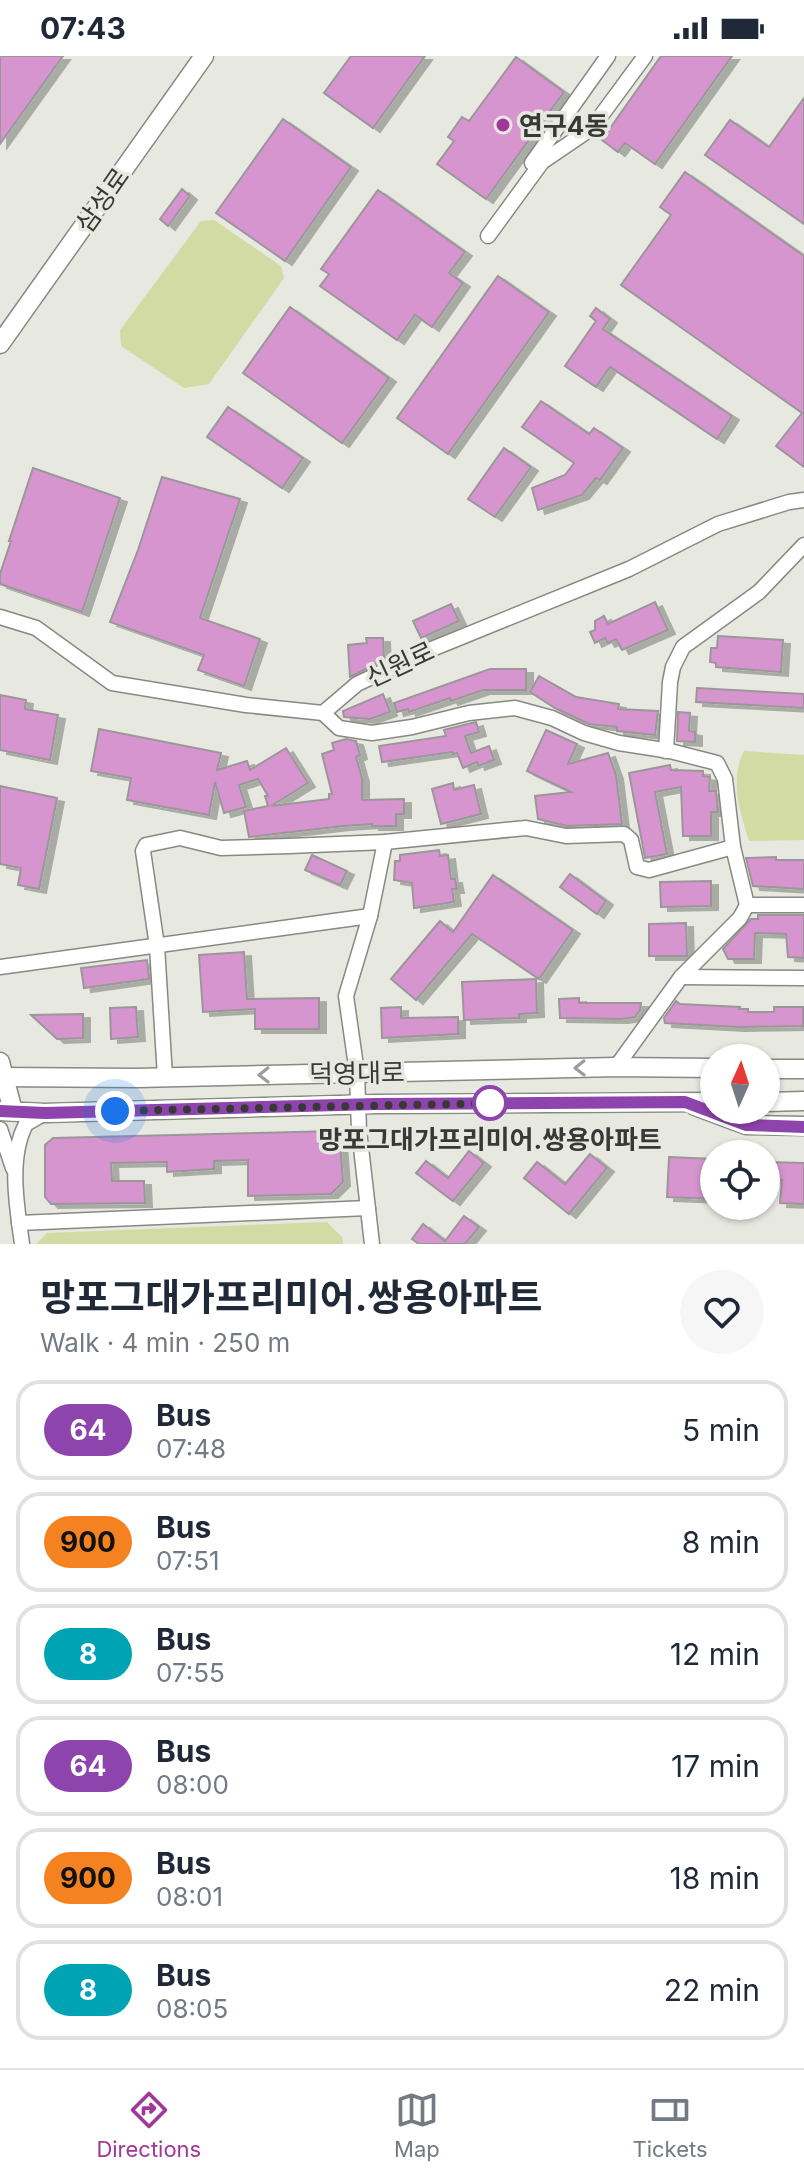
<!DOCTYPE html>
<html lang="en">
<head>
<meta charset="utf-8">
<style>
  body { margin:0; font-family:Inter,"Noto Sans KR",sans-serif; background:#f6f6f7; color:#1f2937; height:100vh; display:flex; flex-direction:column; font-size:30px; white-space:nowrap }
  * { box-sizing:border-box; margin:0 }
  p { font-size:26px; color:#747a83 }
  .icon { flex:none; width:44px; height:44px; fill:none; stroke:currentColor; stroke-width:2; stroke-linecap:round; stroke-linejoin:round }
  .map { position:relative; height:1188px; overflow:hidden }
  .side { display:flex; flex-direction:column; background:#fff; flex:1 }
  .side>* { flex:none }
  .badge { padding:0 16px; border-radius:26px; font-size:28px; line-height:52px }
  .needle { width:52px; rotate:3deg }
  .tools { position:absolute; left:700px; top:988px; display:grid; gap:16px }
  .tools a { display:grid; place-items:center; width:80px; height:80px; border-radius:50%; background:#fff; box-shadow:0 2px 6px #0004; font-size:40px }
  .you { position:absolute; width:40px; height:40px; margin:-20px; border:6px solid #fff; border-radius:50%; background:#1a73e8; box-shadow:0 0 0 12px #1a73e833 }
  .map>.badge { position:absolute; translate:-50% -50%; box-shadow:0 0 0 4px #fff }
  .round { display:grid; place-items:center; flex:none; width:84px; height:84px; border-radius:42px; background:#f6f6f7 }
  .overview { display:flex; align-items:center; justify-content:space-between; height:136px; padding:0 40px }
  h1 { font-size:38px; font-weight:700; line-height:60px }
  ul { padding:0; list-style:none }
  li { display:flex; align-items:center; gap:24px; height:100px; margin:0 16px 12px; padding:0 24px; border:4px solid #e0e1e3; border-radius:24px }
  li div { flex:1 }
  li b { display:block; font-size:30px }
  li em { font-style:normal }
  li .badge { min-width:88px; font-weight:700; text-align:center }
  .status { display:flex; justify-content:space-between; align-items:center; height:56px; padding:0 40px; background:#fff; direction:ltr }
  .status svg { height:22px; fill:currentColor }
  .tabs { display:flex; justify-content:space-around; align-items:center; height:112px; border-top:2px solid #e0e1e3; background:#fff; font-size:22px; color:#747a83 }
  .tabs a { display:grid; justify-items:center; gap:4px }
  .tabs .current { color:#a03799 }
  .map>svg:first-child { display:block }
  .green { fill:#d2dba4 }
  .building { fill:#d695cf; stroke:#9c969b; stroke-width:2; filter:url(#shadow) }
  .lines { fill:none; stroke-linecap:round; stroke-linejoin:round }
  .street-casing { stroke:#888982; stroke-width:17 }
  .secondary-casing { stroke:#888982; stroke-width:21 }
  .street { stroke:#fff; stroke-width:14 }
  .secondary { stroke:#fff; stroke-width:18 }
  .oneway { stroke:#9c9c9a }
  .line-casing { stroke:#fff; stroke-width:18 }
  .line { stroke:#8e44ad; stroke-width:12 }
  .walk { stroke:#383836; stroke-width:8; stroke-dasharray:0 14.4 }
  .poi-dot { fill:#a03799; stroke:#e7e9e1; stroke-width:3 }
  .stop-dot { fill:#fff; stroke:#8e44ad; stroke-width:4 }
  .labels { text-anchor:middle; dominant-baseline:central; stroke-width:7; stroke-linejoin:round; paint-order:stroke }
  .poi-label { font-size:26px; font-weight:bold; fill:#383836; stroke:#e7e9e1; text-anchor:start }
  .street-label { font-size:26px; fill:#383836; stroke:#e7e9e1 }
  .stop-label { font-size:26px; font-weight:bold; fill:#383836; stroke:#e7e9e1 }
</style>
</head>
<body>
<div class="status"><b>07:43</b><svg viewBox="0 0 49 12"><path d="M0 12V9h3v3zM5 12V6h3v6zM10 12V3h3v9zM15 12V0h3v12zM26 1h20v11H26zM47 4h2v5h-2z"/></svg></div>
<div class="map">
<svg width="804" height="1188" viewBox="0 0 804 1188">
  <defs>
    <filter id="shadow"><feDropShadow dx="7" dy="4" stdDeviation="0" flood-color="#0004"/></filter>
  </defs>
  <rect width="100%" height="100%" fill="#e7e9e1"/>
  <g class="green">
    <path d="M214 164 281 210 284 222 209 328 184 332 121 290 120 274 201 165Z"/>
    <path d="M744 695 804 699V784L749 785C740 756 729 724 744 695Z"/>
    <path d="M327 1166 342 1181 343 1188H36L47 1177Z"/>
  </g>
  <g class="building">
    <path d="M0 0H63L0 88Z"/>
    <path d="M351 0H425L373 72 324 37Z"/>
    <path d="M661 0H732L655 108 625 87 618 96 598 81 604 73 608 75Z"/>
    <path d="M516 1 564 36 486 143 437 108 454 85 448 81 462 61 469 65Z"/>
    <path d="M804 42V168L705 99 730 64 769 91Z"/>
    <path d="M283 63 351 111 285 205 216 157Z"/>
    <path d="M685 116 804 200V411L776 390 802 357 621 229 671 159 660 151Z"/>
    <path d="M182 133 190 140 168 170 160 163Z"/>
    <path d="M378 134 465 196 449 217 463 227 432 271 415 259 397 284 320 230 329 218 321 213Z"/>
    <path d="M498 220 549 256 448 398 397 362Z"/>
    <path d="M290 251 389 322 342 387 243 317Z"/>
    <path d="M596 252 610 263 603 273 732 360 717 383 610 311 596 331 565 310 596 265 590 260Z"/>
    <path d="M541 345 589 378 594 372 623 392 600 424 596 422 582 439 538 454 532 432 565 419 574 407 522 371Z"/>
    <path d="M228 351 303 402 282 432 207 381Z"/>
    <path d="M504 392 531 411 495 461 468 443Z"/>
    <path d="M33 412 120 442 82 556 0 528V518L11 485H9Z"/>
    <path d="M162 421 240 443 200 562 260 583 244 630 198 614 204 599 110 566 138 494Z"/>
    <path d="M655 546 668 574 622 594 616 583 608 587 605 582 595 587 590 576 595 574V565L604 560 608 568Z"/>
    <path d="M451 548 459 565 421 582 413 565Z"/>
    <path d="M718 580 783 584 781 616 716 611V607L710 606 711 592H717Z"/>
    <path d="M366 582H383L384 604 350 621 348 589 367 587Z"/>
    <path d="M490 613H526V634H483L451 645 450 642 409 656 408 653 397 656 394 647Z"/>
    <path d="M539 620 576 641 619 648 618 653 658 655 655 679 617 675V671L589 668 555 652 530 636Z"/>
    <path d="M697 632 804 638V652L696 646Z"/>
    <path d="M383 638 390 656 370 663 344 661 343 655Z"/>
    <path d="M0 639 26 644 25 653 58 659 50 704 0 694Z"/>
    <path d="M678 656 690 657 689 675 695 676V686L677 685Z"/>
    <path d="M476 666 479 676 465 680 471 697 489 690 494 704 478 710 477 706 463 712 457 697 453 698 452 696 382 706 379 690 446 680 444 674Z"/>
    <path d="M99 673 221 697 217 714 247 705 250 714 286 692 308 727 271 750 329 743V738H332L322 698 334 694 332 687 346 683 356 685 360 699 356 701 362 722V744L404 743V758H396V770H372V768L343 770 249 781 244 755 268 750 265 740H268L258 723 239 729 246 751 224 757 215 726 209 759 127 744 131 722 91 715Z"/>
    <path d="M546 674 577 688 568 708 608 697 616 719 622 768 567 770 538 763 535 740 571 736 527 715Z"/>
    <path d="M670 709 671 714 703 715V720L710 721 709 735H716L718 756H711V780H683L681 731 655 736 667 798 645 802 629 717Z"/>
    <path d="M453 727 454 734 474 729 481 758 441 768 432 733Z"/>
    <path d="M0 730 57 742 39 833 18 829 21 812 0 808Z"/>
    <path d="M439 794 440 800 448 799 451 823H455L457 833H452L454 846 414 852 412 827 394 824 395 805H400V799Z"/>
    <path d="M312 799 347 815 340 829 305 814Z"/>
    <path d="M776 801V804H804V833L753 830 746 802Z"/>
    <path d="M570 818 606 845 597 858 560 831Z"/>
    <path d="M493 819 573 874 539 923 472 878 416 944 391 923 440 865 453 876Z"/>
    <path d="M711 825V850L661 851 660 826Z"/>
    <path d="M758 859H804V902L788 901 786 878 755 877 754 903H728L723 893 751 863H758Z"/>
    <path d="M686 867 687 900H649V868Z"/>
    <path d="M244 896 247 943 319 942V973H255V953L203 956 199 899Z"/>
    <path d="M147 904 149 923 84 932 81 912Z"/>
    <path d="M536 923 537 957 519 958V962L464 964 462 926Z"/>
    <path d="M579 942V947H641L640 954 635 961 621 963 560 962 559 943Z"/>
    <path d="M676 945 680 948 740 951 739 953H748V956H774V951H803V970L738 971 665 967 664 962Z"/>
    <path d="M136 951 138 981 111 983 110 952Z"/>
    <path d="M401 951V962L458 961V978L382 982 381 952Z"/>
    <path d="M83 958V982L57 983 31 959Z"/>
    <path d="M335 1075 340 1085 343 1126 331 1138 248 1140V1104L214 1105V1113L167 1116V1106L111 1107 112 1125H144L145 1147 51 1148 45 1141V1089L53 1082Z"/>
    <path d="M469 1095 484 1107 453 1145 416 1117 426 1105 448 1122Z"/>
    <path d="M590 1098 607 1112 569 1158 524 1122 537 1106 565 1128Z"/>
    <path d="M669 1101 714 1103V1143L667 1141Z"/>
    <path d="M766 1106 804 1107V1148L780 1147 782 1124 766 1123Z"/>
    <path d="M464 1160 479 1171 465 1188H419L412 1183 423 1168 445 1185Z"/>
  </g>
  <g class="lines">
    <g class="street-casing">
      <g id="street">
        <path d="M532 107 608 0"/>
        <path d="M488 180 542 106 592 72 645 0"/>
        <path d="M0 561 36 572 112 627 246 649 323 657 357 628 427 595 629 513 718 468 789 446 804 444"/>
        <path d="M323 657 339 672 372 677 412 671 469 657 515 652 552 662 584 677 619 687 670 695 717 707 725 723 733 791 747 849 740 862 681 921 616 1011"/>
        <path d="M666 695 670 626 673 611 683 591 759 536 804 489"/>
        <path d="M747 849H804"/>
        <path d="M370 860 385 786"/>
        <path d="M0 911 370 860 346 940 357 1017 359 1074 372 1188"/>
        <path d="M681 921 804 922"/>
        <path d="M165 1021 157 890 143 795 146 789 180 782 221 792 289 790 385 786 526 772 566 780 624 778 631 784 637 811 649 814 733 791"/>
        <path d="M0 1073 13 1112"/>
        <path d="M19 1167 368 1152"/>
        <path d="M22 1188C17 1151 8 1102 26 1068L45 1057"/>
      </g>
    </g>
    <g class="secondary-casing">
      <g id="secondary">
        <path d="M0 288 204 0"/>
        <path d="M0 1006 13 1055"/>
        <path d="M766 1013H804"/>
        <path d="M0 1021 137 1022 616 1011 714 1012"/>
        <path d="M766 1046 804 1045"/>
        <path d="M695 1050 746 1069 804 1070"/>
        <path d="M0 1055 45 1057 377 1048 714 1046"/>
      </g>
    </g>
    <use href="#street" class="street"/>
    <use href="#secondary" class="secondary"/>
  </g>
  <defs><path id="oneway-chevron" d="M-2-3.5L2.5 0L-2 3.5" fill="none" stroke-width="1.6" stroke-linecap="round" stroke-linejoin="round" transform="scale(2)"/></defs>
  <g class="oneway">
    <use href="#oneway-chevron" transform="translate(580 1012) rotate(179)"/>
    <use href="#oneway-chevron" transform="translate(264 1019) rotate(179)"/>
  </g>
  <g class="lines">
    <g class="line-casing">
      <path id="line" d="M0 1055 45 1057 377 1048 685 1046 746 1069 804 1071"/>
    </g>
    <use href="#line" class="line"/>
    <path class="walk" d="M115 1055 504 1047H490"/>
  </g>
  <circle class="poi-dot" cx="503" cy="69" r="8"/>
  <circle class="stop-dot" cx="490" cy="1047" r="16"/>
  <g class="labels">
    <g class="poi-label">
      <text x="519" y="69">연구4동</text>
    </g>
    <g class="street-label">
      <text transform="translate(102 144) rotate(-55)">삼성로</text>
      <text transform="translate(400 608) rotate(-25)">신원로</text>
      <text transform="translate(357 1017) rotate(-1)">덕영대로</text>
    </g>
    <g class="stop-label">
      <text x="490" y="1083">망포그대가프리미어.쌍용아파트</text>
    </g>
  </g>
</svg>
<div class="tools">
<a><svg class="needle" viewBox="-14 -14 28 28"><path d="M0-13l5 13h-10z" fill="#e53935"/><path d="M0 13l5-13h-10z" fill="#747a83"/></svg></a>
<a><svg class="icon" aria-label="locate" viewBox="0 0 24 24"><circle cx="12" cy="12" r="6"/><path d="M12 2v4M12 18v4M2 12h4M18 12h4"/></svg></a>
</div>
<div class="you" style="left:115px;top:1055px"></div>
</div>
<section class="side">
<div class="overview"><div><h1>망포그대가프리미어.쌍용아파트</h1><p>Walk · 4 min · 250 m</p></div><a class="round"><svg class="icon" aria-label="heart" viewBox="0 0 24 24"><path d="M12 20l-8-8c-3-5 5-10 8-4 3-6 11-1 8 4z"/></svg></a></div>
<ul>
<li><span class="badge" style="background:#8e44ad;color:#fff">64</span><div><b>Bus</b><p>07:48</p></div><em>5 min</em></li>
<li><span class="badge" style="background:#f58220;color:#111">900</span><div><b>Bus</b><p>07:51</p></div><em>8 min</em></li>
<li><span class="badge" style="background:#00a3b4;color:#fff">8</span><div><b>Bus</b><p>07:55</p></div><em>12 min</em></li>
<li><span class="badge" style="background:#8e44ad;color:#fff">64</span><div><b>Bus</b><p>08:00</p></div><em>17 min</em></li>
<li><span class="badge" style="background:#f58220;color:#111">900</span><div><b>Bus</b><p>08:01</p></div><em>18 min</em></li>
<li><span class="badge" style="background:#00a3b4;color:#fff">8</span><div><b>Bus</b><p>08:05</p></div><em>22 min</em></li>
</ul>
</section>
<nav class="tabs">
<a class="current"><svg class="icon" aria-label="directions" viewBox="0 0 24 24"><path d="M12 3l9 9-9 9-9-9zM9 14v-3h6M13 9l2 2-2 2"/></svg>Directions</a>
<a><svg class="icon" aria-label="map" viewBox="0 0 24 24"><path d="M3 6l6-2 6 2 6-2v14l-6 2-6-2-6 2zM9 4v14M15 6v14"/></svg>Map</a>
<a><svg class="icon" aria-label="tickets" viewBox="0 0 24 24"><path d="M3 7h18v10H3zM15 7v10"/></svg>Tickets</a>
</nav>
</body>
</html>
